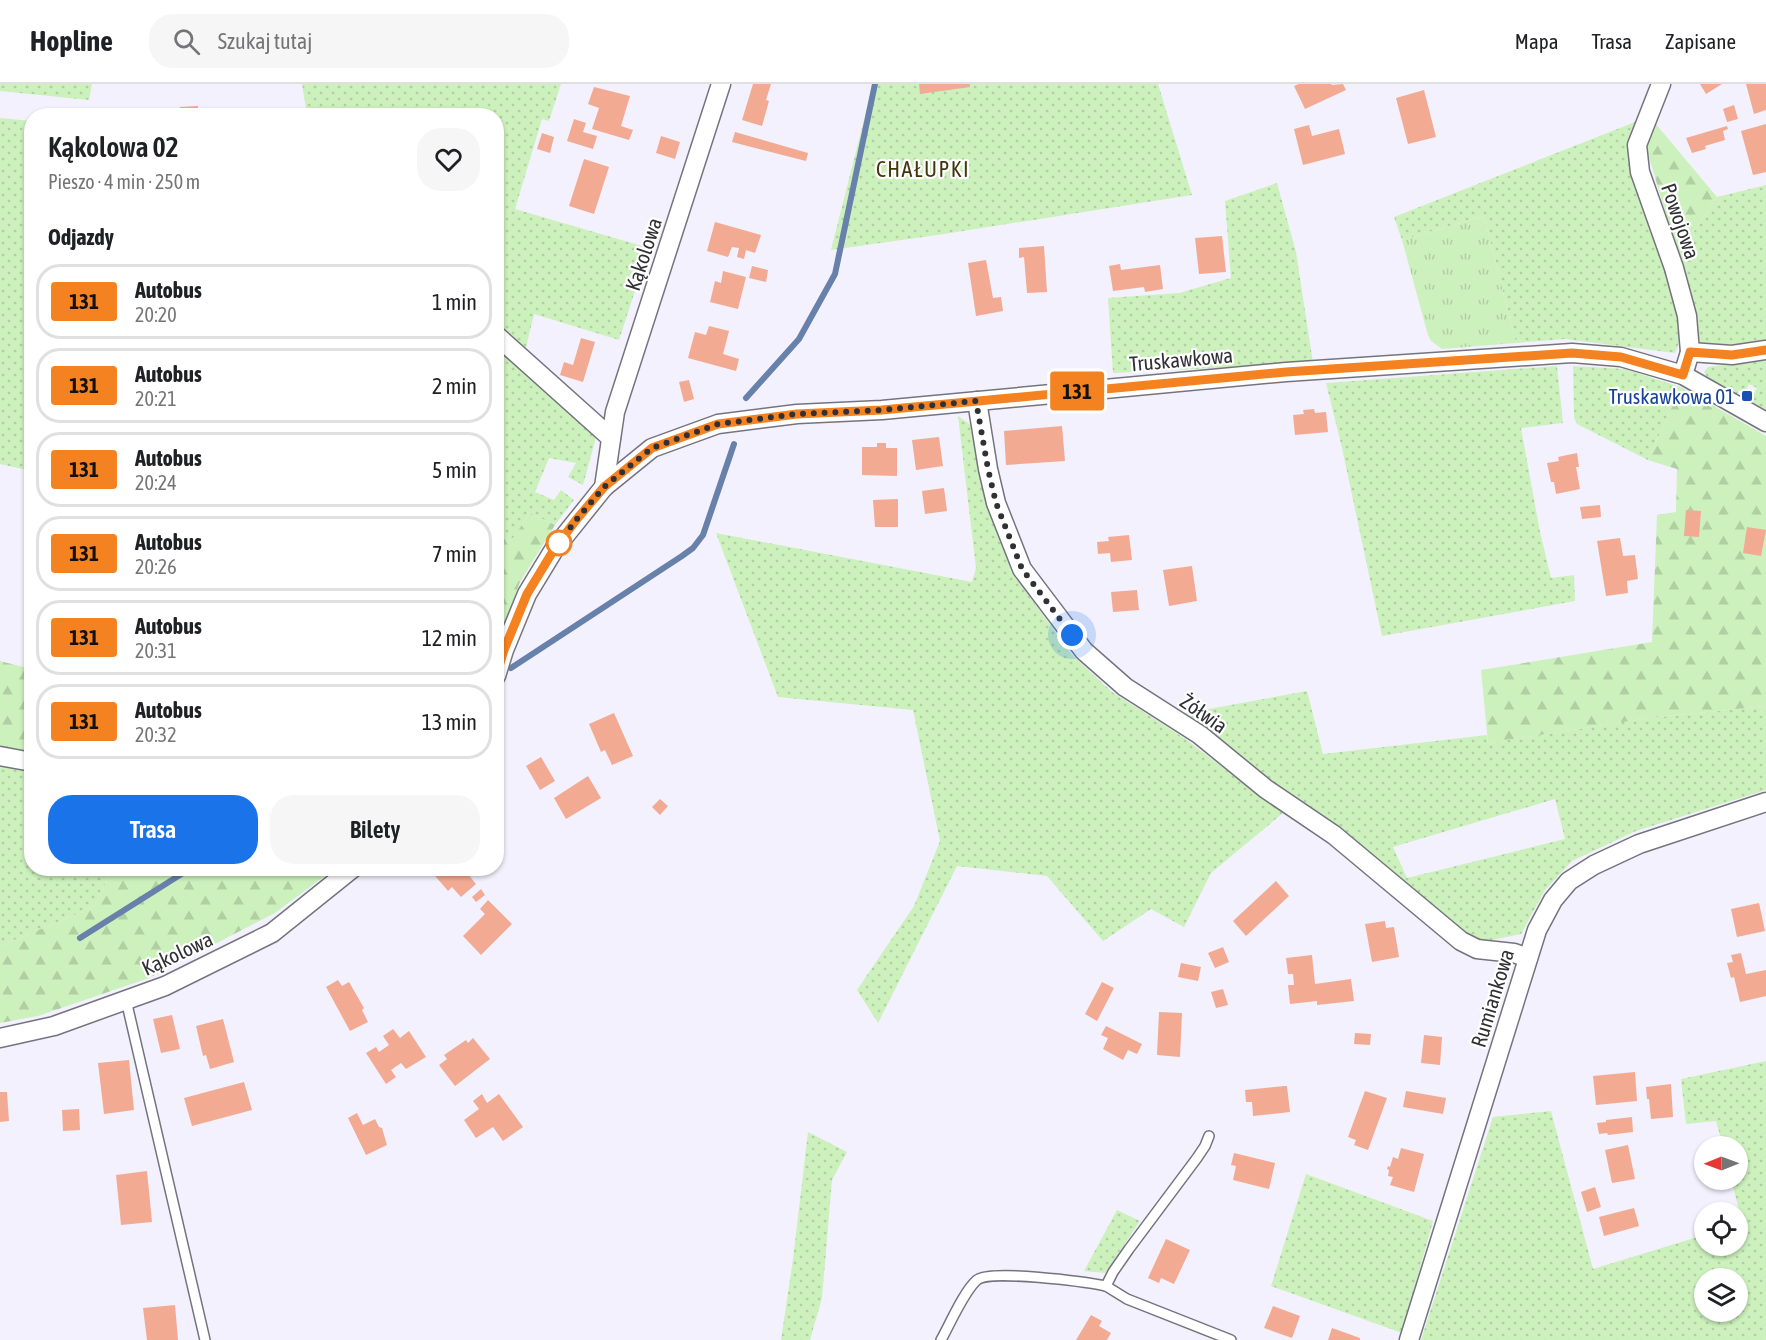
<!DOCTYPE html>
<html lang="pl">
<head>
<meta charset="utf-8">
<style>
  body { margin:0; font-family:"Asap Condensed",sans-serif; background:#f6f6f6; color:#202124; height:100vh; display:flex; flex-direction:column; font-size:22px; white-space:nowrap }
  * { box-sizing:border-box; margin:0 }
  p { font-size:20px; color:#757577 }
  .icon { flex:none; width:33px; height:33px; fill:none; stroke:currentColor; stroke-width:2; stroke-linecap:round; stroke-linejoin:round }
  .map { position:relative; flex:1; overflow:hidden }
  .panel { position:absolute; left:24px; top:24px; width:480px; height:768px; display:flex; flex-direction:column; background:#fff; border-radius:24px; box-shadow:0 2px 4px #0004 }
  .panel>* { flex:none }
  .badge { padding:0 12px; border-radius:4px; font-size:21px; line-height:39px }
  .needle { width:39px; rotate:269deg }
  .controls { position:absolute; left:1694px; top:1052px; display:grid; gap:12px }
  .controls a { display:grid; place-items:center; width:54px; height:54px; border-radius:50%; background:#fff; box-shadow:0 2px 4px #0004; font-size:30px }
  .you { position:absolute; width:30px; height:30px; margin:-15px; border:4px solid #fff; border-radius:50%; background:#1a73e8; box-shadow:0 0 0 9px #1a73e833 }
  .map>.badge { position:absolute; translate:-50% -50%; box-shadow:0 0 0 3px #fff }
  h2 { padding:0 24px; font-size:22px; line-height:54px }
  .round { display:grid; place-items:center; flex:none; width:63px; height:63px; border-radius:24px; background:#f6f6f6 }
  .summary { display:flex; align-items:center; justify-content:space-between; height:102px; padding:0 24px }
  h1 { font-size:28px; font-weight:600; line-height:45px }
  .primary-button { display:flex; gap:12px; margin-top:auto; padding:12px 24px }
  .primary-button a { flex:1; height:69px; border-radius:24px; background:#1a73e8; color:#fff; font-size:24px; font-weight:600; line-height:69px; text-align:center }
  .primary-button a+a { background:#f6f6f6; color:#202124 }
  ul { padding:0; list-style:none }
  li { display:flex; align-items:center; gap:18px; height:75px; margin:0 12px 9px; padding:0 12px; border:3px solid #e0e0e0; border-radius:24px }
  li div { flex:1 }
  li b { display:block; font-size:22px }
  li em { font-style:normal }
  li .badge { min-width:66px; font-weight:700; text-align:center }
  header { display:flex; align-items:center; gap:36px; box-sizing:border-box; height:84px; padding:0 30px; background:#fff; border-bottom:2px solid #e0e0e0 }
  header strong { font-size:28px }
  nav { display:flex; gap:33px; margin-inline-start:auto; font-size:21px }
  .search { width:420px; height:54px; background:#f6f6f6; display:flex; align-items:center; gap:15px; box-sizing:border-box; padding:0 21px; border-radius:24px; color:#757577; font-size:22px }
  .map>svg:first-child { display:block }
  .grass { fill:url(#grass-dots); fill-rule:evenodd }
  .forest { fill:url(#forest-firs) }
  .park { fill:url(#park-tufts) }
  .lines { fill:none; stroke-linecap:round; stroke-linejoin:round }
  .stream { stroke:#6881aa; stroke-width:6 }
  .building { fill:#f2aa93 }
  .service-casing { stroke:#75737f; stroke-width:12 }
  .minor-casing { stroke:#75737f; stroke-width:21 }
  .service { stroke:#fff; stroke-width:9 }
  .minor { stroke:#fff; stroke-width:18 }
  .line-casing { stroke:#fff; stroke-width:14 }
  .line { stroke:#f58220; stroke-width:9 }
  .walk { stroke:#313035; stroke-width:6; stroke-dasharray:0 10.8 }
  .transit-dot { fill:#1a4fb4; stroke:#fff; stroke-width:2 }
  .stop-dot { fill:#fff; stroke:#f58220; stroke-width:3 }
  .labels { text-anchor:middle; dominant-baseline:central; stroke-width:4.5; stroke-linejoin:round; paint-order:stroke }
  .street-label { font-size:21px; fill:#313035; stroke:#fff }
  .transit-label { font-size:21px; fill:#164399; stroke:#fff; text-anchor:end }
  .neighbourhood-label { font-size:22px; letter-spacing:1.5px; fill:#40370c; stroke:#fff }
</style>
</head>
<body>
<header>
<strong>Hopline</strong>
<div class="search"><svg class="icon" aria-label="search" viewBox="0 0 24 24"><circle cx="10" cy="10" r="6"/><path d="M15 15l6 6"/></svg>Szukaj tutaj</div>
<nav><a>Mapa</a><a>Trasa</a><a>Zapisane</a></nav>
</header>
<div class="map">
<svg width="1766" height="1256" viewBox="0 0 1766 1256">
  <defs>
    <pattern id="grass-dots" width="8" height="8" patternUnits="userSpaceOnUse" patternTransform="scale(1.5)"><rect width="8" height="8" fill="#ccf1bc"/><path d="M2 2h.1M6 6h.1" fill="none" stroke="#b0cfa2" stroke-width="1.8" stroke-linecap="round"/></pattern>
    <pattern id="forest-firs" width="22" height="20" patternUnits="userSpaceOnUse" patternTransform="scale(1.5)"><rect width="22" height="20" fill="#ccf1bc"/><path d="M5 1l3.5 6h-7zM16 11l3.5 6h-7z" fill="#b0cfa2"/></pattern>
    <pattern id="park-tufts" width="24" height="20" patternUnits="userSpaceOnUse" patternTransform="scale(1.5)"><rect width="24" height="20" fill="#ccf1bc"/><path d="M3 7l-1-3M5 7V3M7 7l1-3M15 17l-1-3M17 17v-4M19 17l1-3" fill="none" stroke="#b0cfa2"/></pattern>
  </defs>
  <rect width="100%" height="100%" fill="#f3f1fe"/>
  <g class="grass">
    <path d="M0 0H92L89 16 0 7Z"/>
    <path d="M302 0H561L549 37 542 35 515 125 649 164 619 256 534 230 524 272 497 244 496 32 307 31Z"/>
    <path d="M873 0H1158L1192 111 944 150 831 166Z"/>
    <path d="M0 34 31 37V387L0 380Z"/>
    <path d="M1635 38 1633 91 1671 196 1683 249 1675 269 1565 255 1516 259 1484 132 1402 156 1394 133Z"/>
    <path d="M1277 99 1296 168 1313 279 1113 289 1108 214 1179 209 1231 194 1225 117Z"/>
    <path d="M1766 101V257L1733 262H1701L1678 171 1717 113Z"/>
    <path d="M496 258 597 350 583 401 568 393 576 379 549 374 535 408 554 416 561 406 574 416 555 441 530 429 511 457 497 452Z"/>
    <path d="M1766 275V327L1750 317 1757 304 1749 300 1744 309 1739 306 1737 310 1707 293 1704 288 1708 283Z"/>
    <path d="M1557 282 1563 339 1521 344 1540 448 1551 494 1574 491 1575 517 1382 552 1342 364 1326 299Z"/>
    <path d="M1573 282 1624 285 1681 303 1648 376 1577 340 1574 334Z"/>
    <path d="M958 332 971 341 981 396 1011 487 1072 571 1112 608 1184 654 1283 729 1211 789 1184 843 1151 825 1103 857 1047 792 957 782 878 939 857 906 914 822 940 757 913 626 778 613 716 449 972 498 976 484Z"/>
    <path d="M1307 607 1323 670 1487 651 1488 659 1649 634 1766 622V706L1636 747 1572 777 1545 806 1521 850 1477 859 1176 631ZM1555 715 1565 755 1407 794 1393 763Z"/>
    <path d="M0 678 31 684 32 784 122 785 109 792 94 823 0 862Z"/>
    <path d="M1766 977V1256H1421L1493 1033 1551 1027 1593 1185 1704 1151V1161H1737V1140L1742 1138 1731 1095H1737V1062H1723L1716 1037 1686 1040 1681 995ZM1704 1194H1737V1227H1704Z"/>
    <path d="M808 1048 847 1068 832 1096 822 1214 810 1256H781L793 1175Z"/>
    <path d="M1306 1090 1433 1137 1402 1249 1271 1202Z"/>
    <path d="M1117 1126 1140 1137 1105 1189 1084 1187Z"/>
  </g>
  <g class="forest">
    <path d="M1655 39 1717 113 1678 171 1646 63Z"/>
    <path d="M1681 303 1766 352V622L1649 634 1488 659 1481 586 1652 558 1657 431 1676 428 1677 385 1648 376Z"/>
    <path d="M530 429 555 441 520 498 497 560 496 452 511 457Z"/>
    <path d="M0 577 31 585V671L0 666Z"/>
    <path d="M122 785V784L334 785 275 829 149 894 38 932 0 939V862L94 823 109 792Z"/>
  </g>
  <path class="park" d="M1484 132 1516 259 1442 265 1431 257 1428 251 1402 156Z"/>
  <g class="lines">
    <g class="stream">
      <path d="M746 314 799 255 835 190 875 0"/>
      <path d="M511 584 682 472 693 464 703 451 734 360"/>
      <path d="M80 854 191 784"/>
    </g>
  </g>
  <g class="building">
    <path d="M753 0H771L766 16 769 17 762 42 742 36Z"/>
    <path d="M919 0H970V3L920 10Z"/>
    <path d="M1299 0H1331L1332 1 1343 0 1346 6 1305 25 1294 2Z"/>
    <path d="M1700 0H1722L1706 10Z"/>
    <path d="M1746 0H1766V26L1754 30Z"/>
    <path d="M594 3 630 12 621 42 633 46 629 56 592 45 599 24 588 20Z"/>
    <path d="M1424 6 1436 53 1408 60 1396 14Z"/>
    <path d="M1734 21 1738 35 1727 38 1723 25Z"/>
    <path d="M198 22V31L180 32V23Z"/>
    <path d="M574 35 586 39 583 48 597 52 593 65 567 57Z"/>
    <path d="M1766 40V88L1753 91 1741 47Z"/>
    <path d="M1309 41 1312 52 1339 45 1345 70 1303 81 1294 45Z"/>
    <path d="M1727 42 1728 45 1723 47 1725 56 1705 62 1706 65 1692 69 1686 54Z"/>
    <path d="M735 48 808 69 806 77 732 58Z"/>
    <path d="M542 49 554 53 550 69 537 65Z"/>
    <path d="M661 52 680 58 675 75 656 69Z"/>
    <path d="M584 75 609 83 594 130 569 122Z"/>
    <path d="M715 138 761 151 755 169 746 166 744 175 737 173 739 164 732 163 728 173 707 167Z"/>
    <path d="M1222 152 1226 188 1199 190 1195 154Z"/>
    <path d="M1044 162 1047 208 1027 209 1024 173 1019 174V164Z"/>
    <path d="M986 176 993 214 1001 213 1003 227 976 232 968 179Z"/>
    <path d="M1120 180 1121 186 1160 181 1163 205 1145 208 1144 203 1113 207 1109 182Z"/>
    <path d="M752 182 768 186 766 198 749 194Z"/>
    <path d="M723 187 746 193 738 225 710 218 715 197 721 199Z"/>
    <path d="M709 242 729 247 723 270 739 275 736 287 688 274 695 248 706 251Z"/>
    <path d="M581 254 595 258 583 298 560 291 564 278 573 281Z"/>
    <path d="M689 296 694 315 684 318 679 298Z"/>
    <path d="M1314 325 1315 329 1326 328 1328 348 1295 351 1293 331 1304 330 1303 326Z"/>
    <path d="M1062 342 1065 377 1006 381 1004 347Z"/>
    <path d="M939 353 943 382 916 386 912 356Z"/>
    <path d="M877 359H886V364H897V392L862 391V363H877Z"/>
    <path d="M1577 369 1579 383H1576L1580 405 1556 410 1554 398H1551L1547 379 1559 377 1558 373Z"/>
    <path d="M944 404 947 427 925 430 922 407Z"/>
    <path d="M898 415V443H875L873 416Z"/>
    <path d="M1600 421 1601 433 1582 435 1580 423Z"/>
    <path d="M1686 426 1701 427 1699 453 1684 452Z"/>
    <path d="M1747 443 1766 446 1761 472 1743 469Z"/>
    <path d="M1129 451 1132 476 1111 478 1110 469 1098 470 1097 458 1109 457 1108 453Z"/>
    <path d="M1620 454 1623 472 1635 471 1638 495 1627 497 1628 509 1606 512 1597 457Z"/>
    <path d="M1192 482 1197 517 1169 522 1163 486Z"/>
    <path d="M1137 506 1139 526 1113 528 1111 508Z"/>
    <path d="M614 629 633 672 612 681 605 666 601 668 589 640Z"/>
    <path d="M541 673 555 697 540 706 526 682Z"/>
    <path d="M588 692 601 714 566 735 554 714Z"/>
    <path d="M660 715 668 722 660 731 652 723Z"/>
    <path d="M431 784H463L476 800 461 813 452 803 448 807 430 786Z"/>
    <path d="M1276 797 1289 812 1246 852 1233 837Z"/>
    <path d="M481 805 485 811 476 818 472 813Z"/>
    <path d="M488 816 512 840 481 871 463 852 485 830 480 825Z"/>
    <path d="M1759 819 1765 847 1737 853 1731 825Z"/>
    <path d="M1385 837 1386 844 1394 843 1399 873 1372 878 1365 840Z"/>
    <path d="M1223 863 1229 878 1215 884 1208 869Z"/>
    <path d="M1741 869 1746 890 1766 886V912L1740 918 1734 893 1731 894 1727 879 1733 878 1731 871Z"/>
    <path d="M1312 871 1315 900 1351 895 1354 917 1317 921V917L1290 920 1288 901H1294L1293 890H1288L1286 874Z"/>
    <path d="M1181 879 1201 883 1198 897 1178 893Z"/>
    <path d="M338 896 342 902 349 898 364 924 362 926 368 938 350 947 326 903Z"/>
    <path d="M1102 898 1114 904 1097 937 1085 930Z"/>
    <path d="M1223 905 1228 921 1216 924 1211 908Z"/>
    <path d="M1159 928 1182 929 1180 973 1157 971Z"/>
    <path d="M172 931 180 965 161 969 153 935Z"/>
    <path d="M223 935 234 978 210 985 206 971 203 972 196 942Z"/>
    <path d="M1106 942 1142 960 1137 970 1128 966 1123 976 1103 965 1108 954 1101 951Z"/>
    <path d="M393 945 400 954 409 947 426 973 406 985 401 979 391 986 396 993 386 1000 366 969 376 963 379 968 389 961 383 952Z"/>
    <path d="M1355 949 1371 950 1370 961 1354 960Z"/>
    <path d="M1424 951 1442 953 1440 981 1421 979Z"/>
    <path d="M473 954 490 975 455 1002 439 981 447 975 444 971 466 956 468 959Z"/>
    <path d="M129 976 134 1026 104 1030 98 979Z"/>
    <path d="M1635 988 1637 1017 1596 1021 1593 992Z"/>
    <path d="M244 998 252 1026 192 1042 184 1014Z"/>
    <path d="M1671 1000 1673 1033 1651 1035 1649 1015H1647L1646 1003Z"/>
    <path d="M1284 1002H1287L1290 1028 1253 1032 1252 1018H1246L1245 1006Z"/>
    <path d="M1365 1007 1387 1014 1368 1066 1354 1061 1356 1056 1348 1053Z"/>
    <path d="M1406 1007 1446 1014 1443 1030 1403 1023Z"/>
    <path d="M0 1008H7L9 1037 0 1038Z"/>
    <path d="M482 1010 487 1019 499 1010 523 1043 503 1057 493 1043 476 1054 464 1036 479 1025 473 1017Z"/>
    <path d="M79 1025 80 1046 63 1047 62 1026Z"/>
    <path d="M357 1029 363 1041 375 1035 379 1043 382 1044 387 1061 366 1071 348 1034Z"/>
    <path d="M1632 1033 1633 1048 1608 1051 1607 1049 1599 1050 1597 1039 1606 1038V1036Z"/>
    <path d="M1628 1061 1635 1095 1612 1099 1605 1066Z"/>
    <path d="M1401 1064 1424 1070 1414 1108 1390 1101 1393 1093 1388 1092 1389 1086 1387 1085 1388 1082 1390 1083 1393 1073 1398 1075Z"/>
    <path d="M1234 1069 1275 1079 1269 1105 1233 1096 1236 1082 1231 1081Z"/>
    <path d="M147 1087 152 1138 121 1141 116 1091Z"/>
    <path d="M1595 1103 1601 1123 1587 1128 1581 1108Z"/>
    <path d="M1634 1124 1639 1142 1604 1152 1599 1133Z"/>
    <path d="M1166 1155 1190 1166 1174 1200 1161 1194 1159 1199 1148 1194Z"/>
    <path d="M175 1221 178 1256H147L143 1224Z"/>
    <path d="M1273 1222 1300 1232 1292 1254 1264 1244Z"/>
    <path d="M1091 1231 1102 1237 1099 1242 1111 1249 1107 1256H1076Z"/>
    <path d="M1332 1244 1360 1254V1256H1328Z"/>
  </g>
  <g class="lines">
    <g class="service-casing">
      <g id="service">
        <path d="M126 916 205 1256"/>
        <path d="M1209 1052 1205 1062 1197 1074 1129 1165 1113 1188 1106 1202 1127 1215 1231 1256"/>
        <path d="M941 1256C950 1240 964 1207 977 1196 990 1185 1086 1198 1106 1202"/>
      </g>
    </g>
    <g class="minor-casing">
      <g id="minor">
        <path d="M1661 0 1637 61 1640 88 1674 184 1687 232 1690 268 1683 291"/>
        <path d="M496 251 611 354"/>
        <path d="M1690 268 1732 271 1766 266"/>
        <path d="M977 317 988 385 996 419 1022 485 1084 567 1125 603 1200 651 1266 705 1334 751 1461 857 1477 865 1514 869 1528 874"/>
        <path d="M604 403 652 364 718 340 797 330 882 326 1286 288 1572 269 1621 273 1683 291 1766 338"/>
        <path d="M496 592 504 566 527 510 555 464 604 403 615 328 721 0"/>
        <path d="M0 672 32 678"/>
        <path d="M0 954 54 942 165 902 272 849 353 784"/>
        <path d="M1409 1256 1537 846 1553 816 1569 797 1594 781 1639 760 1766 718"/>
      </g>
    </g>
    <use href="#service" class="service"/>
    <use href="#minor" class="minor"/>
  </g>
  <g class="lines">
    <g class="line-casing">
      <path id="line" d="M496 592 504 566 527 510 555 464 576 436 604 403 652 364 718 340 797 330 882 326 1286 288 1572 269 1621 273 1683 291 1690 268 1732 271 1766 266"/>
    </g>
    <use href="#line" class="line"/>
    <path class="walk" d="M559 459 555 464 576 436 604 403 652 364 718 340 797 330 882 326 976 317 988 385 996 419 1022 485 1072 551"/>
  </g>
  <rect class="transit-dot" x="1741" y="306" width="12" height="12" rx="3"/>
  <circle class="stop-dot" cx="559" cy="459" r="12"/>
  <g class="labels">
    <g class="street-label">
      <text transform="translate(1681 137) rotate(71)">Powojowa</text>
      <text transform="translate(643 170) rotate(-72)">Kąkolowa</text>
      <text transform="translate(1181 275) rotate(-5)">Truskawkowa</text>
      <text transform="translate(1204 629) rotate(35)">Żółwia</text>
      <text transform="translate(177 869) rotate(-25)">Kąkolowa</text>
      <text transform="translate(1492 914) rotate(-73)">Rumiankowa</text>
    </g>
    <g class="transit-label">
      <text x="1735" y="312">Truskawkowa 01</text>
    </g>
    <g class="neighbourhood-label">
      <text x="923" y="85">CHAŁUPKI</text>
    </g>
  </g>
</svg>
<div class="controls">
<a><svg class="needle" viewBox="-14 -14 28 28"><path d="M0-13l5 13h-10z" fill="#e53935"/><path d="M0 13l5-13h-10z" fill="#757577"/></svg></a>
<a><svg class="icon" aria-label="locate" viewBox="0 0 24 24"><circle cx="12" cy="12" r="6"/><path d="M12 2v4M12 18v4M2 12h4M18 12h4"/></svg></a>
<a><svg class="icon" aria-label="layers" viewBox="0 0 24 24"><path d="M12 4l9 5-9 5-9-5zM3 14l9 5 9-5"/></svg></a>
</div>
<div class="you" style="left:1072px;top:551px"></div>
<b class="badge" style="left:1077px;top:307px;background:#f58220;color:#111">131</b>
<section class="panel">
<div class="summary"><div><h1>Kąkolowa 02</h1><p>Pieszo · 4 min · 250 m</p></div><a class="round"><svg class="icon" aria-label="heart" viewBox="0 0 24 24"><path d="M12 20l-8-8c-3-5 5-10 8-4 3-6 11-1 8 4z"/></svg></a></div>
<h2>Odjazdy</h2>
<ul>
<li><span class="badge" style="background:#f58220;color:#111">131</span><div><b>Autobus</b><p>20:20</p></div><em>1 min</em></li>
<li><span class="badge" style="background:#f58220;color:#111">131</span><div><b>Autobus</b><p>20:21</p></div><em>2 min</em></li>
<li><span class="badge" style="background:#f58220;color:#111">131</span><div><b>Autobus</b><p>20:24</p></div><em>5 min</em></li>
<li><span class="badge" style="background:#f58220;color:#111">131</span><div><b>Autobus</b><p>20:26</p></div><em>7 min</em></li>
<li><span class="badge" style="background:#f58220;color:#111">131</span><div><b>Autobus</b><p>20:31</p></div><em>12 min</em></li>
<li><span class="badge" style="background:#f58220;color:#111">131</span><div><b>Autobus</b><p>20:32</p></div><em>13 min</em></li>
</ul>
<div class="primary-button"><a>Trasa</a><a>Bilety</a></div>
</section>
</div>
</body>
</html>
